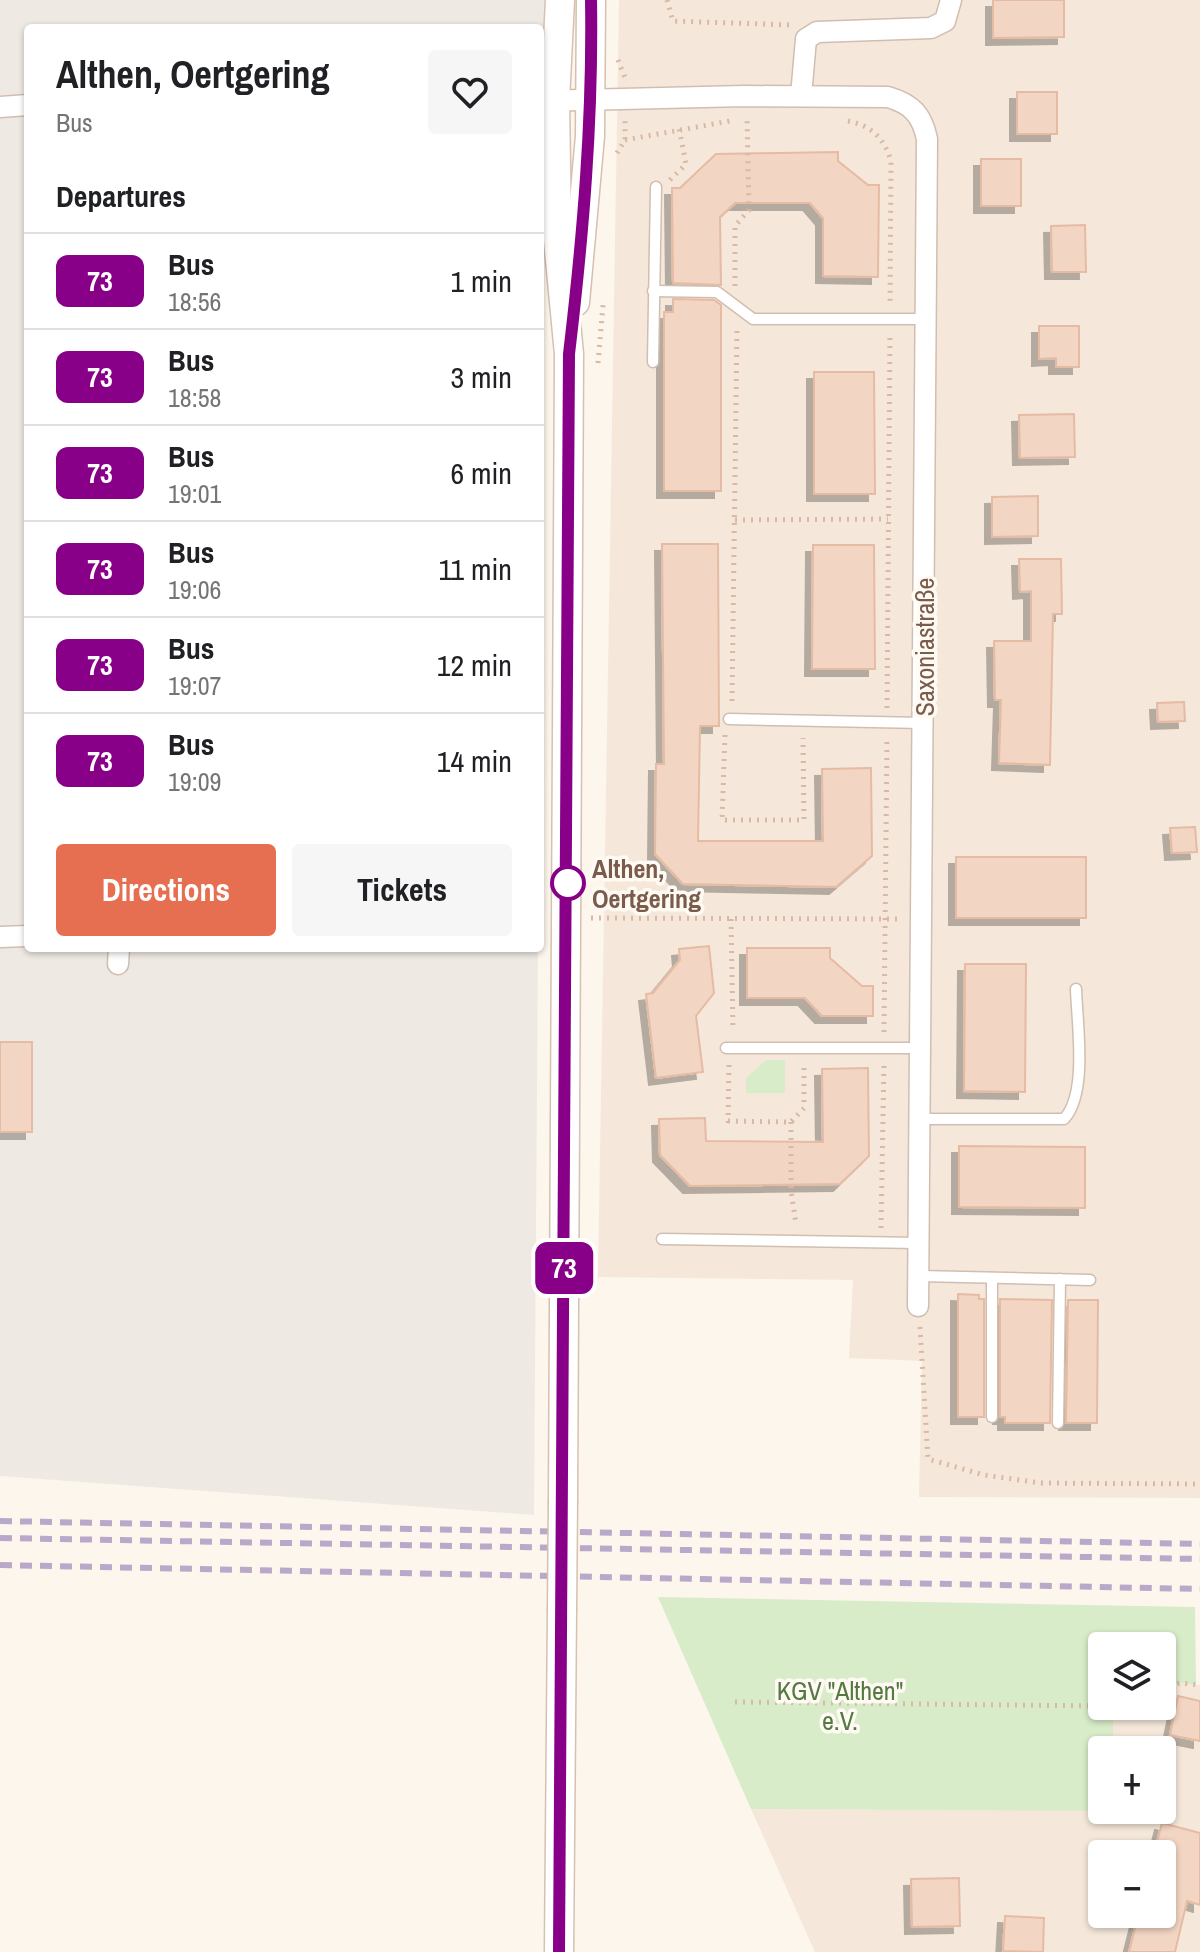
<!DOCTYPE html>
<html lang="en">
<head>
<meta charset="utf-8">
<style>
  body { margin:0; font-family:"Archivo Narrow",sans-serif; background:#f6f6f6; color:#202124; height:100vh; display:flex; flex-direction:column; font-size:30px; white-space:nowrap }
  * { box-sizing:border-box; margin:0 }
  p { font-size:26px; color:#757577 }
  .icon { flex:none; width:44px; height:44px; fill:none; stroke:currentColor; stroke-width:2; stroke-linecap:round; stroke-linejoin:round }
  .map { position:relative; flex:1; overflow:hidden }
  .panel { position:absolute; left:24px; top:24px; width:520px; height:928px; display:flex; flex-direction:column; background:#fff; border-radius:8px; box-shadow:0 2px 6px #0004 }
  .panel>* { flex:none }
  .badge { padding:0 16px; border-radius:12px; font-size:28px; line-height:52px }
  .tools { position:absolute; left:1088px; top:1632px; display:grid; gap:16px }
  .tools a { display:grid; place-items:center; width:88px; height:88px; border-radius:8px; background:#fff; box-shadow:0 2px 6px #0004; font-size:40px }
  .map>.badge { position:absolute; translate:-50% -50%; box-shadow:0 0 0 4px #fff }
  h2 { padding:0 32px; font-size:30px; line-height:72px }
  .round { display:grid; place-items:center; flex:none; width:84px; height:84px; border-radius:8px; background:#f6f6f6 }
  .overview { display:flex; align-items:center; justify-content:space-between; height:136px; padding:0 32px }
  h1 { font-size:38px; font-weight:700; line-height:60px }
  .primary-button { display:flex; gap:16px; margin-top:auto; padding:16px 32px }
  .primary-button a { flex:1; height:92px; border-radius:8px; background:#e76f51; color:#fff; font-size:32px; font-weight:700; line-height:92px; text-align:center }
  .primary-button a+a { background:#f6f6f6; color:#202124 }
  ul { padding:0; list-style:none }
  li { display:flex; align-items:center; gap:24px; height:96px; padding:0 32px; border-top:2px solid #e0e0e0 }
  li div { flex:1 }
  li b { display:block; font-size:30px }
  li em { font-style:normal }
  li .badge { min-width:88px; font-weight:700; text-align:center }
  .map>svg:first-child { display:block }
  .residential { fill:#f5e8da; fill-rule:evenodd }
  .industrial { fill:#efe9e4 }
  .green { fill:#d8ecc9 }
  .building { fill:#f3d5c3; stroke:#e6bba3; stroke-width:2; filter:url(#shadow) }
  .lines { fill:none; stroke-linecap:round; stroke-linejoin:round }
  .service-casing { stroke:#d1beb0; stroke-width:13 }
  .minor-casing { stroke:#d1beb0; stroke-width:23 }
  .secondary-casing { stroke:#d6c0b0; stroke-width:31 }
  .path { stroke:#d9b8a5; stroke-width:5; stroke-dasharray:2 6; stroke-linecap:butt }
  .service { stroke:#fff; stroke-width:10 }
  .minor { stroke:#fff; stroke-width:20 }
  .secondary { stroke:#fff; stroke-width:28 }
  .rail { stroke:#b9a8c9; stroke-width:6; stroke-dasharray:12 8; stroke-linecap:butt }
  .secondary-bridge-casing { stroke:#d6c0b0; stroke-width:31; stroke-linecap:butt }
  .secondary-bridge { stroke:#fff; stroke-width:28 }
  .line-casing { stroke:#fff; stroke-width:18 }
  .line { stroke:#808; stroke-width:12 }
  .stop-dot { fill:#fff; stroke:#808; stroke-width:4 }
  .labels { text-anchor:middle; dominant-baseline:central; stroke-width:7; stroke-linejoin:round; paint-order:stroke }
  .street-label { font-size:26px; fill:#7a5c4d; stroke:#fffaf3 }
  .stop-label { font-size:26px; font-weight:bold; fill:#7a5c4d; stroke:#fffaf3; text-anchor:start }
  .park-label { font-size:26px; fill:#537a41; stroke:#fffaf3 }
</style>
</head>
<body>
<div class="map">
<svg width="1200" height="1952" viewBox="0 0 1200 1952">
  <defs>
    <filter id="shadow"><feDropShadow dx="-7" dy="7" stdDeviation="0" flood-color="#0004"/></filter>
  </defs>
  <rect width="100%" height="100%" fill="#fdf6ec"/>
  <g class="residential">
    <path d="M619 0H1200V1498L919 1497 922 1361 849 1358 853 1280 598 1277Z"/>
    <path d="M1180 1683 1200 1685V1952H815L751 1809 1162 1810V1750H1113V1706H1162V1688ZM1102 1854H1162V1914H1102Z"/>
  </g>
  <path class="industrial" d="M0 0H547L540 750V28H28V948H538L534 1515 0 1476Z"/>
  <g class="green">
    <path d="M766 1060H785V1093H746V1078Z"/>
    <path d="M658 1597 1195 1607 1196 1685 1180 1683 1162 1688V1646H1102V1706H1113V1750H1102V1810L1114 1811 751 1809Z"/>
  </g>
  <g class="building">
    <path d="M993 0H1064V37L993 38Z"/>
    <rect x="1017" y="92" width="40" height="42"/>
    <path d="M838 152V161L868 185H879L878 277 823 276V218L810 203H735L720 217 721 285 673 283 672 188H680L716 154Z"/>
    <rect x="981" y="159" width="40" height="47"/>
    <path d="M1085 225 1086 272H1052L1051 226Z"/>
    <path d="M673 299 714 300 721 305V491H664V312H673Z"/>
    <path d="M1039 326H1079V367H1056V358L1039 359Z"/>
    <path d="M814 372H874L875 494H814Z"/>
    <path d="M1074 414 1075 457 1020 458 1019 415Z"/>
    <path d="M1038 496V536L992 537V497Z"/>
    <path d="M662 544H718L719 726H700L698 841H823L822 769 871 768 872 856 836 887 683 884 655 854 656 764H664Z"/>
    <path d="M813 545H874L875 669H812Z"/>
    <path d="M1019 559H1061L1062 614H1053L1050 765 999 763 1001 700H995L994 641H1031V591L1020 592Z"/>
    <path d="M1184 702 1185 721 1158 722 1157 703Z"/>
    <path d="M1195 827 1197 852 1172 853 1170 828Z"/>
    <rect x="956" y="857" width="130" height="61"/>
    <path d="M709 946 714 993 696 1016 703 1072 656 1078 646 994 653 993 680 960 679 949Z"/>
    <path d="M747 948H830V958L862 986H873V1016H822L805 998H747Z"/>
    <path d="M965 964H1026L1025 1092 964 1091Z"/>
    <rect x="0" y="1042" width="32" height="90"/>
    <path d="M868 1068 869 1156 840 1184 690 1186 660 1155 659 1119 705 1118 706 1141 823 1142 822 1069Z"/>
    <path d="M959 1146 1085 1147V1208L959 1207Z"/>
    <path d="M958 1294 979 1295V1299H984V1417H958Z"/>
    <path d="M1000 1299 1052 1300 1050 1423H1005V1417H1000Z"/>
    <path d="M1068 1300H1098L1097 1423H1066Z"/>
    <path d="M1178 1696 1200 1701V1741L1170 1735Z"/>
    <path d="M1162 1823 1200 1833V1905L1187 1901 1175 1952H1129L1137 1920 1162 1927V1854H1154Z"/>
    <path d="M959 1878 960 1926 912 1927 911 1879Z"/>
    <path d="M1005 1916 1044 1918 1043 1952 1003 1951Z"/>
  </g>
  <g class="lines">
    <g class="service-casing">
      <g id="service">
        <path d="M653 291 717 292 753 319H926"/>
        <path d="M653 362 656 187"/>
        <path d="M729 719 923 723"/>
        <path d="M726 1048H920"/>
        <path d="M919 1119H1064C1088 1094 1077 1023 1076 989"/>
        <path d="M662 1239 919 1243"/>
        <path d="M919 1276 1090 1280"/>
        <path d="M992 1417V1278"/>
        <path d="M1058 1423 1060 1279"/>
      </g>
    </g>
    <g class="minor-casing">
      <g id="minor">
        <path d="M801 96 806 39 817 32 931 28 945 21 951 0"/>
        <path d="M540 101 744 96 888 97C912 104 922 115 927 139L918 1306"/>
        <path d="M0 107 28 105"/>
        <path d="M0 937 28 936"/>
        <path d="M118 964 119 948"/>
      </g>
    </g>
    <g class="secondary-casing">
      <g id="secondary">
        <path d="M560 0 555 101 557 229 569 354 563 1501"/>
        <path d="M575 302 590 136 591 0"/>
        <path d="M559 1952 562 1610"/>
      </g>
    </g>
    <g class="path">
      <path d="M667 0 673 21 791 25"/>
      <path d="M618 60 626 80"/>
      <path d="M848 121C872 126 884 138 891 161L890 304"/>
      <path d="M625 140 730 121"/>
      <path d="M617 153 625 140V118"/>
      <path d="M670 180 686 164 679 128"/>
      <path d="M735 286V226L749 210 747 117"/>
      <path d="M598 363 603 305"/>
      <path d="M735 520 888 519"/>
      <path d="M732 701 737 328"/>
      <path d="M887 708 890 334"/>
      <path d="M725 735 722 820H804L803 738"/>
      <path d="M591 918 901 919"/>
      <path d="M731 919 733 1031"/>
      <path d="M884 1032 887 738"/>
      <path d="M729 1065 728 1121 791 1122 804 1108V1065"/>
      <path d="M791 1122V1190L796 1224"/>
      <path d="M881 1228 884 1062"/>
      <path d="M920 1327 928 1459 984 1475 1041 1483 1200 1484"/>
      <path d="M1162 1688 1180 1683 1200 1685"/>
      <path d="M735 1702 1102 1706"/>
    </g>
    <use href="#service" class="service"/>
    <use href="#minor" class="minor"/>
    <use href="#secondary" class="secondary"/>
    <g class="rail">
      <path d="M0 1521 1200 1544"/>
      <path d="M0 1538 1200 1559"/>
      <path d="M0 1565 1200 1589"/>
    </g>
    <g class="secondary-bridge-casing">
      <path id="secondary-bridge" d="M562 1610 563 1501"/>
    </g>
    <use href="#secondary-bridge" class="secondary-bridge"/>
  </g>
  <g class="lines">
    <g class="line-casing">
      <path id="line" d="M559 1952 569 354C583 236 593 119 591 0"/>
    </g>
    <use href="#line" class="line"/>
  </g>
  <circle class="stop-dot" cx="568" cy="883" r="16"/>
  <g class="labels">
    <g class="street-label">
      <text transform="translate(924 647) rotate(-90)">Saxoniastraße</text>
    </g>
    <g class="stop-label">
      <text x="592" y="868">Althen,<tspan x="592" dy="30">Oertgering</tspan></text>
    </g>
    <g class="park-label">
      <text x="840" y="1690">KGV "Althen"<tspan x="840" dy="30">e.V.</tspan></text>
    </g>
  </g>
</svg>
<div class="tools">
<a><svg class="icon" aria-label="layers" viewBox="0 0 24 24"><path d="M12 4l9 5-9 5-9-5zM3 14l9 5 9-5"/></svg></a>
<a>+</a>
<a>−</a>
</div>
<b class="badge" style="left:564px;top:1268px;background:#808;color:#fff">73</b>
<section class="panel">
<div class="overview"><div><h1>Althen, Oertgering</h1><p>Bus</p></div><a class="round"><svg class="icon" aria-label="heart" viewBox="0 0 24 24"><path d="M12 20l-8-8c-3-5 5-10 8-4 3-6 11-1 8 4z"/></svg></a></div>
<h2>Departures</h2>
<ul>
<li><span class="badge" style="background:#808;color:#fff">73</span><div><b>Bus</b><p>18:56</p></div><em>1 min</em></li>
<li><span class="badge" style="background:#808;color:#fff">73</span><div><b>Bus</b><p>18:58</p></div><em>3 min</em></li>
<li><span class="badge" style="background:#808;color:#fff">73</span><div><b>Bus</b><p>19:01</p></div><em>6 min</em></li>
<li><span class="badge" style="background:#808;color:#fff">73</span><div><b>Bus</b><p>19:06</p></div><em>11 min</em></li>
<li><span class="badge" style="background:#808;color:#fff">73</span><div><b>Bus</b><p>19:07</p></div><em>12 min</em></li>
<li><span class="badge" style="background:#808;color:#fff">73</span><div><b>Bus</b><p>19:09</p></div><em>14 min</em></li>
</ul>
<div class="primary-button"><a>Directions</a><a>Tickets</a></div>
</section>
</div>
</body>
</html>
